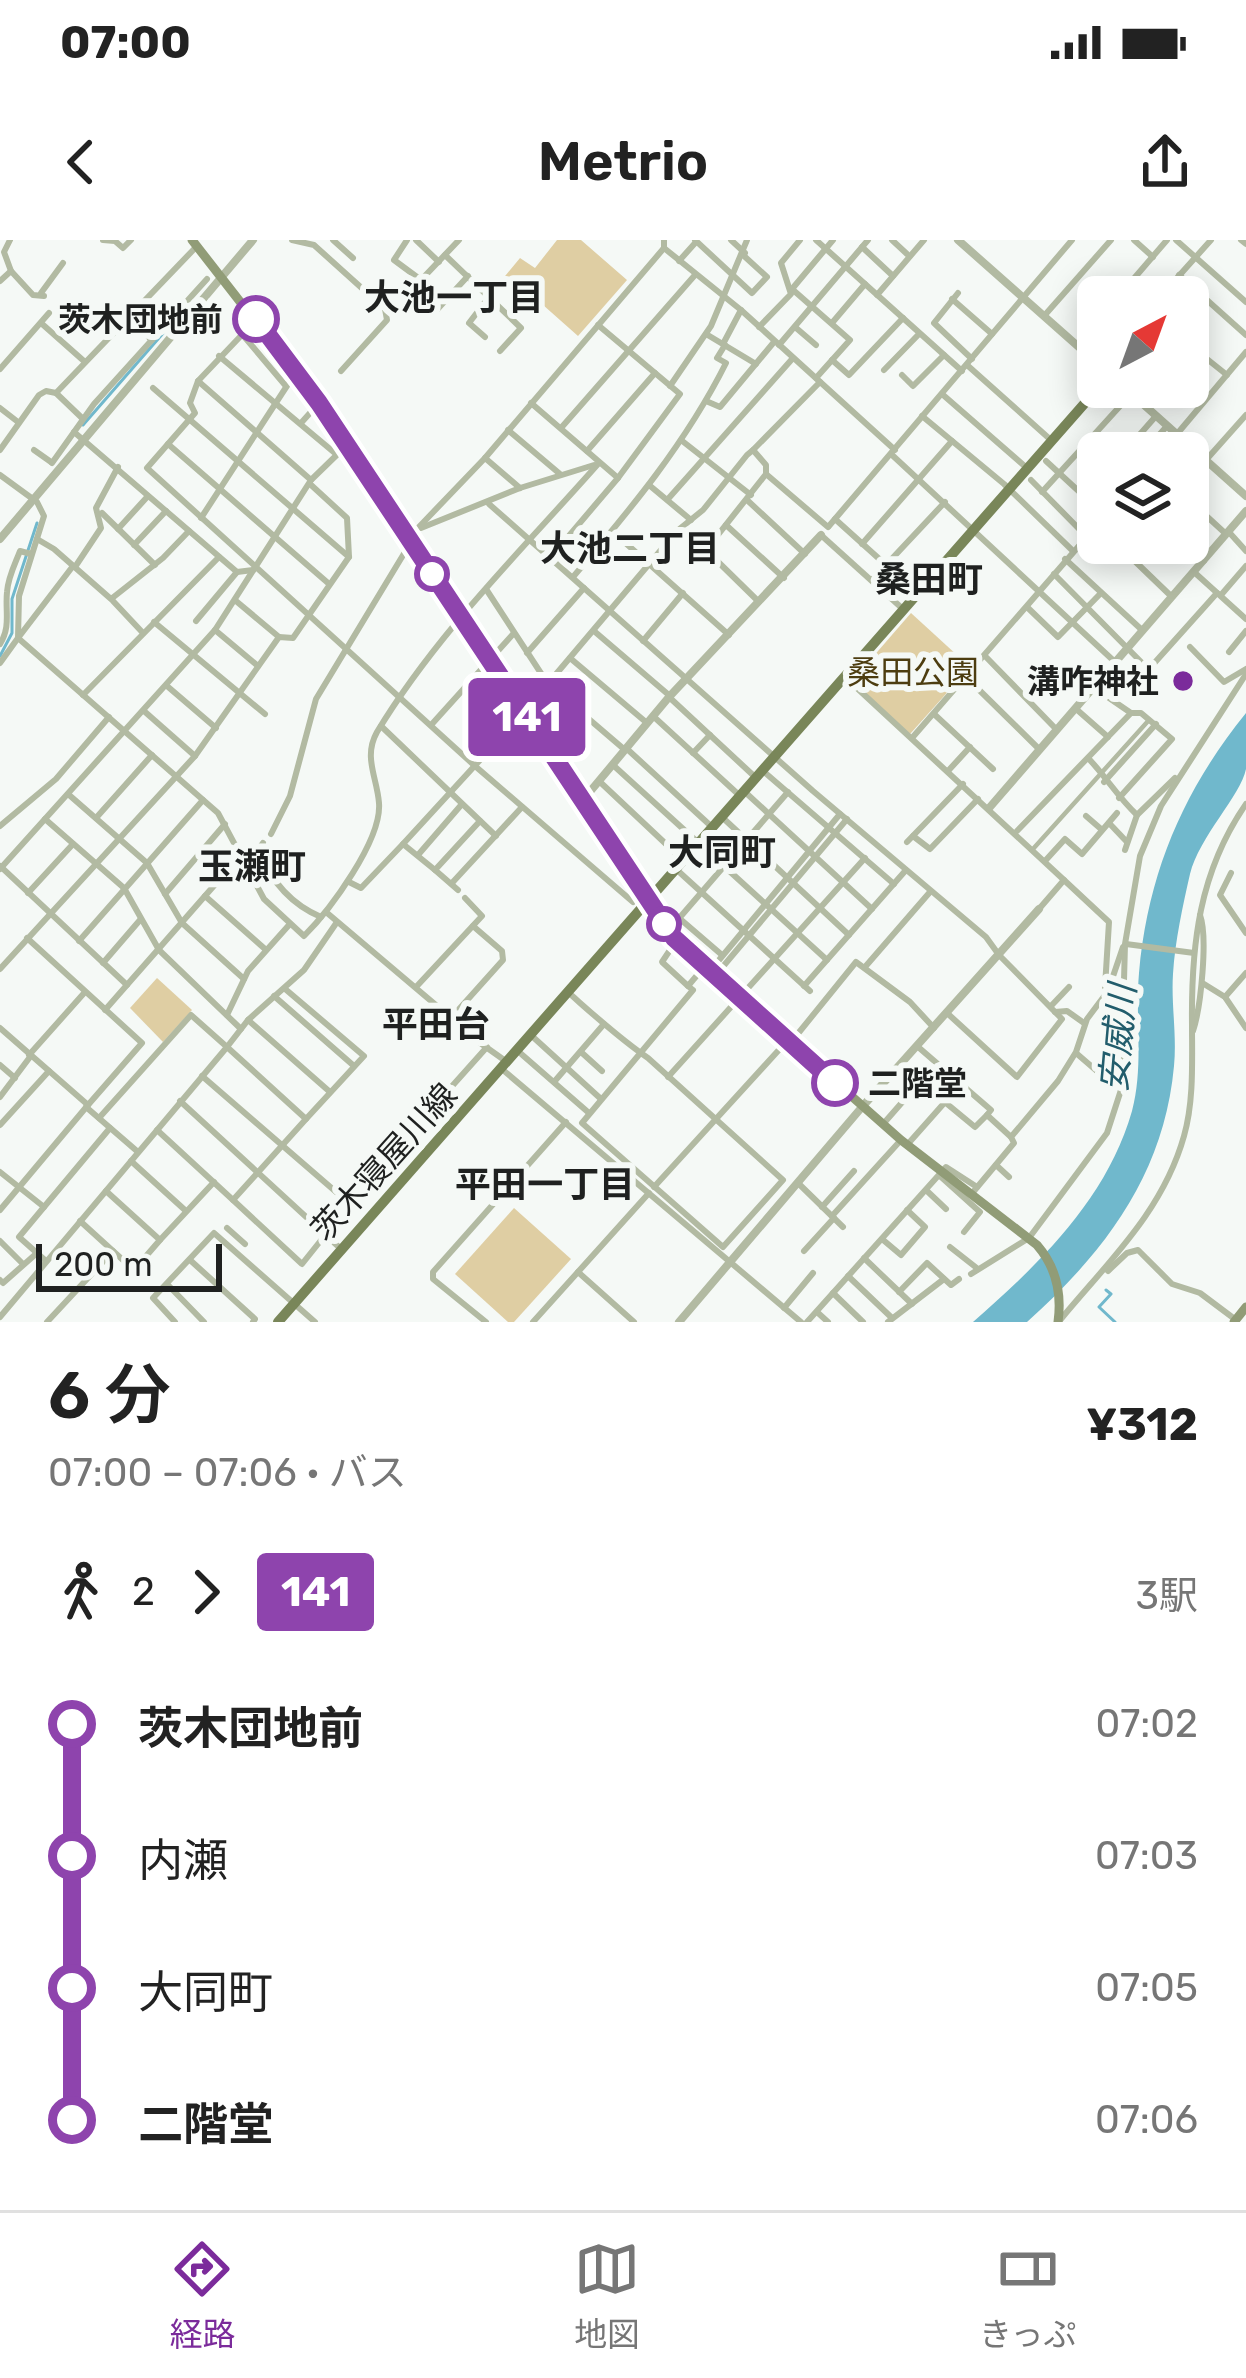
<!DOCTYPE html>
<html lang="ja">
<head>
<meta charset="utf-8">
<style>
  body { margin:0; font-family:Rubik,"Noto Sans JP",sans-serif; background:#f6f6f6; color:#222; height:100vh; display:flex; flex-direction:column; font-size:45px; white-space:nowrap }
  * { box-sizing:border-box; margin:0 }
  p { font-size:39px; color:#767676 }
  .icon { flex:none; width:66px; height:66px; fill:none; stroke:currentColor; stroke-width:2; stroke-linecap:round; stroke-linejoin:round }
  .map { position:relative; height:1082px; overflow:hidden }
  .sheet { display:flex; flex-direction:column; background:#fff; flex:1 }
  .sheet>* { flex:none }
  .badge { padding:0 24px; border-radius:9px; font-size:42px; line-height:78px }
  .needle { width:78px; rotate:41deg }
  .fabs { position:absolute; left:1077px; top:36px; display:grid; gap:24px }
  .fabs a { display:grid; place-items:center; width:132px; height:132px; border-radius:18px; background:#fff; box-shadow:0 6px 30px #0003; font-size:60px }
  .scale { position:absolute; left:36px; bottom:30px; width:186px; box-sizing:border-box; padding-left:12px; border:6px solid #1f2120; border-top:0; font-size:33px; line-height:42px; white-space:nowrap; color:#1f2120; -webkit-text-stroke:9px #f5f9f6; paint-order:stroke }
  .map>.badge { position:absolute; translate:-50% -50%; box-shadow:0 0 0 6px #fff }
  .legs { display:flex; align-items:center; gap:18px; height:132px; padding:0 48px; font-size:39px }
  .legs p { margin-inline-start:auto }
  .overview { display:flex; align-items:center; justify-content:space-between; height:204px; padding:0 48px }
  h1 { font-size:66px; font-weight:600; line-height:90px }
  ul { padding:0 48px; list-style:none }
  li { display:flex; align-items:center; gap:42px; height:132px; font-size:45px }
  li i { display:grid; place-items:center; width:18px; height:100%; margin:0 15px; background:currentColor }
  li i::after { content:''; width:30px; height:30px; margin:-15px; border:9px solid; border-radius:50%; background:#fff }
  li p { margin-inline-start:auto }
  li:first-child i { background:linear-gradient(#0000 50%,currentColor 0) }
  li:last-child i { background:linear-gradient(currentColor 50%,#0000 0) }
  .status { display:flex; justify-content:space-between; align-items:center; height:84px; padding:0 60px; background:#fff; direction:ltr }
  .status svg { height:33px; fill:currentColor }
  header { display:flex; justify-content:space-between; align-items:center; height:156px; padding:0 48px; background:#fff; font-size:54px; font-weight:600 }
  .dock { display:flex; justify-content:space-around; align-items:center; height:168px; border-top:3px solid #e0e0e0; background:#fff; font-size:33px; color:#767676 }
  .dock a { display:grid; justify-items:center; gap:6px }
  .dock .on { color:#7b2b9b }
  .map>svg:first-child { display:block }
  .green { fill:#dfcea3 }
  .water { fill:#70b8cc }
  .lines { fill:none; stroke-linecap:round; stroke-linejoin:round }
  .stream { stroke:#70b8cc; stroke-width:3 }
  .pedestrian { stroke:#b2baa2; stroke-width:4.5 }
  .minor { stroke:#b2baa2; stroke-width:6 }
  .tertiary { stroke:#b2baa2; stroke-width:8 }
  .secondary { stroke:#919c77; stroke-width:9 }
  .primary { stroke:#798659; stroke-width:10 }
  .line-1-casing { stroke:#fff; stroke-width:27 }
  .line-1 { stroke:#8e44ad; stroke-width:18 }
  .stop-1-dot { fill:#fff; stroke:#8e44ad; stroke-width:6 }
  .poi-dot { fill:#7b2b9b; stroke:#f5f9f6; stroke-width:4.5 }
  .labels { text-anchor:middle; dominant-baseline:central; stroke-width:12; stroke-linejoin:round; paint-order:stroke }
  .stop-label { font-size:33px; font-weight:bold; fill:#1f2120; stroke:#f5f9f6; text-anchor:end }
  .park-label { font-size:33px; fill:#4d3d10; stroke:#f5f9f6 }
  .poi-label { font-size:33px; font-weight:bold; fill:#1f2120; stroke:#f5f9f6; text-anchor:end }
  .street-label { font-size:33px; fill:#1f2120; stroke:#f5f9f6 }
  .neighbourhood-label { font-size:36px; font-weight:bold; fill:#1f2120; stroke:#f5f9f6 }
  .water-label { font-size:36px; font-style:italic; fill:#225d6c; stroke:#f5f9f6 }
</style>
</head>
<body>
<div class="status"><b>07:00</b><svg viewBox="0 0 49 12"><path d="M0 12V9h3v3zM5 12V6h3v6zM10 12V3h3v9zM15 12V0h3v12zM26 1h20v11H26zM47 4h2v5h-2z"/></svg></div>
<header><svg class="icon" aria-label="back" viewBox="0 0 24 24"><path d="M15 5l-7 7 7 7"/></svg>Metrio<svg class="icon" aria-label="share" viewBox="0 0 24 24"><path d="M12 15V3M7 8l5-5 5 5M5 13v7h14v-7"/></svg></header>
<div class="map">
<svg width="1246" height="1082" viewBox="0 0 1246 1082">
  <rect width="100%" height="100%" fill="#f5f9f6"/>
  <g class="green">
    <path d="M557 0H581L627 40 578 96 525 49 515 56 501 41 520 18 535 28Z"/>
    <path d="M911 373 970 427 910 494 852 441Z"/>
    <path d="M157 738 192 770 163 802 130 768Z"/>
    <path d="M514 968 571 1019 514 1082H508L455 1034Z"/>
  </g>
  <path class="water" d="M1246 473C1246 491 1246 512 1246 529 1241 555 1199 597 1190 634 1183 665 1175 701 1173 734 1171 764 1177 795 1174 826 1164 934 1106 1011 1027 1082H973C1039 1024 1107 959 1132 871 1144 825 1135 780 1139 733 1148 633 1183 551 1246 473Z"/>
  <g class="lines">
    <g class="stream">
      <path d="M83 185 186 67"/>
      <path d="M0 416 12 393V359L37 283"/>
      <path d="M1106 1050 1111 1054 1099 1067 1115 1082"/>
    </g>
    <path class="pedestrian" d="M1033 609 1149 480"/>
    <g class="minor">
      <path d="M10 0 4 12 11 31 33 55 44 56"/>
      <path d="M103 0 115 1 123 8 131 0"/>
      <path d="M292 0 314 5 385 69 387 80 341 131"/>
      <path d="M333 0 353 18"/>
      <path d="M407 0 394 20 421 40 459 0"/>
      <path d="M416 0 439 22"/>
      <path d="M695 0 752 53 767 37 743 15"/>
      <path d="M731 0 745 13"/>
      <path d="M816 0 962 131"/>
      <path d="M892 0 907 14"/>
      <path d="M1134 0 1153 17"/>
      <path d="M1176 0 1246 62"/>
      <path d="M1241 0 1246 4"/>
      <path d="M862 7 893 36"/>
      <path d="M664 8 741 70 895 210"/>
      <path d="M445 15 521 88 500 111"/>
      <path d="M679 21 696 2"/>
      <path d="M1179 35 1246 95"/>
      <path d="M0 41 11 31"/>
      <path d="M41 53 63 23"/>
      <path d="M958 53 934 83 972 119"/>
      <path d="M877 55 924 0"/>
      <path d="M1118 57 1167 0"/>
      <path d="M1160 57 1211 0"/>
      <path d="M952 59 992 94"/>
      <path d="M434 73 468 36"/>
      <path d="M1044 76 1111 0"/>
      <path d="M128 79 152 100"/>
      <path d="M255 81 198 141 190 163 195 173 147 228 475 526 633 662"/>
      <path d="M41 83 85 122"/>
      <path d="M832 83 865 44"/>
      <path d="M598 85 680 154 618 238"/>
      <path d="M759 87 791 54 781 23 800 0"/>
      <path d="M795 87 816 105"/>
      <path d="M242 94 285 145"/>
      <path d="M706 94 756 124"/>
      <path d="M485 97 469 83 489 57"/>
      <path d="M723 104 741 70"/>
      <path d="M779 105 868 0"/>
      <path d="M1077 105 1098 81"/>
      <path d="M219 116 336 214"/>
      <path d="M832 120 849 135 903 78"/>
      <path d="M1188 123 1207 119 1227 135"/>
      <path d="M967 125 1052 201"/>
      <path d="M0 129 49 73"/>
      <path d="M884 130 919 94"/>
      <path d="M902 135 913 146 944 115"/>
      <path d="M816 138 850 100 792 49 833 0"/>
      <path d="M198 141 311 240"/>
      <path d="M670 146 711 86 747 0"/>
      <path d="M1184 147 1202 163"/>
      <path d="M153 148 349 317"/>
      <path d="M56 153 82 178"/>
      <path d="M942 154 1028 229"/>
      <path d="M706 161 720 167 774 102"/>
      <path d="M531 163 618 238 551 317"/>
      <path d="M0 168 18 182"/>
      <path d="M922 176 1004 244 1073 311"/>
      <path d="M301 183 319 163"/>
      <path d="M561 188 695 35"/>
      <path d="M508 190 560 234"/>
      <path d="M74 192 237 332"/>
      <path d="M1177 194 1246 112"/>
      <path d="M681 200 751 255"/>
      <path d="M1089 201 1103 213"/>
      <path d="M168 204 328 343"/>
      <path d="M1127 209 1156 176"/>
      <path d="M0 210 39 155 46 151 56 153 197 6"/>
      <path d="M34 210 51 222"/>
      <path d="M753 210 820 142"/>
      <path d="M587 211 655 133"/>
      <path d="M1143 213 1167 186"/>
      <path d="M1167 213 1181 198"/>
      <path d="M891 214 1115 422"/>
      <path d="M485 218 520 248"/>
      <path d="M1206 220 1246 175"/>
      <path d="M1046 221 1098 269"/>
      <path d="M52 223 94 164 207 39"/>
      <path d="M1095 233 1098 230"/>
      <path d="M0 235 37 262 44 276 19 356 18 398 0 423"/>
      <path d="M1031 240 1086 296"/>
      <path d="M649 245 691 280"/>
      <path d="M1042 252 1131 154"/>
      <path d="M668 259 793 118"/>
      <path d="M1188 259 1226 294"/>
      <path d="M747 260 805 314"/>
      <path d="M489 264 813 551 986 697 999 715 1062 779 1017 837 947 773"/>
      <path d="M102 273 155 325"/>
      <path d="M201 278 296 132"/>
      <path d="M835 279 886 325"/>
      <path d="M726 285 784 338"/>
      <path d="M829 286 1072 0"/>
      <path d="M421 288 520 248 594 225"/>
      <path d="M118 289 148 256"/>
      <path d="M612 291 729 395"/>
      <path d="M1228 291 1246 311"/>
      <path d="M406 293 417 289 485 218 664 8V0"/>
      <path d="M822 296 904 370"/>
      <path d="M37 299 54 309 111 359 163 318 189 291"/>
      <path d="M1116 303 1172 357"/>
      <path d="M1185 303 1204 321"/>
      <path d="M862 304 952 201"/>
      <path d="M134 305 166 271"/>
      <path d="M1065 319 1142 390"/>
      <path d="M73 326 18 398 218 573 264 659 304 696C330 670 382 600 379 563 377 537 363 517 377 492 437 393 522 310 598 224"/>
      <path d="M75 327 101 288 96 268 118 227"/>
      <path d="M1194 332 1246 379"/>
      <path d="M1054 334 1153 434 1140 455 1105 435"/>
      <path d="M573 337C630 270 686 203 726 123L717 118 725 105"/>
      <path d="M872 340 945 262"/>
      <path d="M486 349 548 444 625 510"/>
      <path d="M1221 355 1246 326"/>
      <path d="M113 361 143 393"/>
      <path d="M236 361 279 397"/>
      <path d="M759 362 706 310 766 234"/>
      <path d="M1027 367 1058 397 1101 353"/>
      <path d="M196 381 237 332 253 330"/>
      <path d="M154 382 265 474"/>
      <path d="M215 390 258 426"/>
      <path d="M594 391 670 456"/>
      <path d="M643 401 683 353"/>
      <path d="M0 404C11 387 5 371 7 352 8 337 15 324 20 311L31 314"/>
      <path d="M1190 407 1224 442 1246 429"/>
      <path d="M1229 412 1246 391"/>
      <path d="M527 413 584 348"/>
      <path d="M986 417 1056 489"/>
      <path d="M570 418 647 483"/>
      <path d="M1149 429 1217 353"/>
      <path d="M845 437 1064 640 1039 669"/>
      <path d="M967 438 1039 509"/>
      <path d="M167 446 216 488"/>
      <path d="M83 455 219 317"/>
      <path d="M669 457 754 536"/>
      <path d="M1075 468 1108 497"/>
      <path d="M144 471 195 516"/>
      <path d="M934 474 993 529"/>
      <path d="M653 476 739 555"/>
      <path d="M432 484 514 393"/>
      <path d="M381 486 496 596"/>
      <path d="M912 498 1098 284"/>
      <path d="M626 508 712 587"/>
      <path d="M693 513 710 495"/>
      <path d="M1089 519C1106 537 1118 557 1137 575L1175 538"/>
      <path d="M613 525 827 720"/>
      <path d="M763 531 894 644"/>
      <path d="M948 531 970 507"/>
      <path d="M599 541 684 621"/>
      <path d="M1104 542 1156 484"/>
      <path d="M745 552 872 669"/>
      <path d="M68 554 147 623 182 683 244 739"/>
      <path d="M1119 558 1172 499 1141 473H1131"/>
      <path d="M1086 576 1101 589"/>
      <path d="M96 578 152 515"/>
      <path d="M723 578 849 695"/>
      <path d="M45 579 124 648 159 710 241 789"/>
      <path d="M1109 583 1127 602"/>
      <path d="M0 586 56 539 109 477"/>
      <path d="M1017 591 1131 473 1093 447"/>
      <path d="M271 594 290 556 316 459 411 302"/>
      <path d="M913 596 930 609 978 559"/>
      <path d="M907 602 963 544"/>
      <path d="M403 604 524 472 677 291 703 270 747 215 753 210 766 225V234L828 287"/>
      <path d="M258 610C271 641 290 664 321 677"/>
      <path d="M1125 610 1137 575"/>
      <path d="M418 615 462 564"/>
      <path d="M1045 621 1065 599 1082 614 1117 573"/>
      <path d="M0 626 127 745"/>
      <path d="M0 629 215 390 311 240 346 206"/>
      <path d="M677 630 810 751"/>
      <path d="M1231 633 1220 655 1246 693"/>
      <path d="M1064 640 1109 682 1105 747"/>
      <path d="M349 642 361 648 403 604 435 630"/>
      <path d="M452 643 522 567"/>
      <path d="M458 650 435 630 480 581"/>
      <path d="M28 653 73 604"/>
      <path d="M165 654 225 584"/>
      <path d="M205 656 265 709"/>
      <path d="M326 672 463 788"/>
      <path d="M679 678 722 715"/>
      <path d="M669 690 788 552"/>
      <path d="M27 698 142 803 88 865"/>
      <path d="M79 701 203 560"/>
      <path d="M676 701 662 722 688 746 704 727"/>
      <path d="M1126 704 1194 713"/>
      <path d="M103 723 140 680"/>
      <path d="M865 727 930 652"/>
      <path d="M0 729 195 516 279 397 293 398 349 317 347 278 310 244"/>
      <path d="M710 731 840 574"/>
      <path d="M715 736 847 579"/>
      <path d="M1204 744 1225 757 1246 788"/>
      <path d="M417 746 482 676 465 658"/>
      <path d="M804 746 906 630"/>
      <path d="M284 748 364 816 306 879 227 807 248 780 304 730 337 682"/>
      <path d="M570 754C595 776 620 799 648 818L783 940 723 1007 582 883 693 750 688 746"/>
      <path d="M274 756 354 826"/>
      <path d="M1225 757 1246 733"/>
      <path d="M1051 766 1069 747"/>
      <path d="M105 770 240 616 258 610 263 603"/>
      <path d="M1055 772 1067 771 1084 783"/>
      <path d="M227 775 248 731 289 685"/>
      <path d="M452 777 503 720 502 711 473 686"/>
      <path d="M248 780 330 852"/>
      <path d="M0 788 88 865 0 970"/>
      <path d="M1193 791C1201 767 1208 697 1200 675"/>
      <path d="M533 797 601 859"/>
      <path d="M476 800 507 822"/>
      <path d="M792 801 856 722 910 762 934 788"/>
      <path d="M917 806 991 870 987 875 1011 897"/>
      <path d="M519 812 589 873"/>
      <path d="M581 812 602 831"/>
      <path d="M1076 813 1105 838"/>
      <path d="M29 815 85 752"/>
      <path d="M0 825 15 838"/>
      <path d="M900 825 975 887 987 875"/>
      <path d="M503 830 801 1082"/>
      <path d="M202 836 350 964 302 1024 233 960"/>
      <path d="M668 837 865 618"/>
      <path d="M554 842 604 784"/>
      <path d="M940 855 961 831"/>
      <path d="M0 857 30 817"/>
      <path d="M180 861 341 1009"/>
      <path d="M86 867 138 912"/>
      <path d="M884 883 905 859"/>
      <path d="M0 885 49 831"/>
      <path d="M157 890 233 960 306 879"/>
      <path d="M907 905 946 861"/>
      <path d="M131 921 186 971"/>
      <path d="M996 925 1009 937"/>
      <path d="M378 929 487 807"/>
      <path d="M0 932 44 967 19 997 46 1021"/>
      <path d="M940 936 980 972 964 992"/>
      <path d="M798 943 843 987"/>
      <path d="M654 947 787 801"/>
      <path d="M926 950 946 969"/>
      <path d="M974 951 1014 903 1011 897 1058 841 1076 812 1087 779 1108 751 1123 707"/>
      <path d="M44 967 110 888"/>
      <path d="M822 967 854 931"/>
      <path d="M832 976 901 900"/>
      <path d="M80 981 113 1011"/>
      <path d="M227 988 245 1004"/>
      <path d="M882 999 901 1015 925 987 907 970"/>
      <path d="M160 1000 214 942"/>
      <path d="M0 1001 23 1024"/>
      <path d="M950 1007 978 1029"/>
      <path d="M804 1011 834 978"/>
      <path d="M864 1018 912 1064"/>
      <path d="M190 1020 255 1079 253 1082"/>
      <path d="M1108 1031 1127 1013 1138 1010 1172 1044 1200 1053 1236 1080"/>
      <path d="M578 1032 634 1082"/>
      <path d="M971 1034 1029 998 1107 893 1121 850 1125 704 1140 616 1161 566 1246 434"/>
      <path d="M848 1036 892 1078"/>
      <path d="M0 1040 3 1043 37 1013"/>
      <path d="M167 1044 204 1082"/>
      <path d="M899 1052 927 1023 951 1045 959 1039"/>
      <path d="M833 1053 863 1082"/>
      <path d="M784 1068 813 1033"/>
      <path d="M817 1072 828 1082"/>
      <path d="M0 1077 227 807 191 775 99 878"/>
      <path d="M1061 1079C1109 1021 1163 971 1184 896 1194 861 1192 821 1192 785 1191 705 1199 632 1246 564"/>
      <path d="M47 1082 113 1011 134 1030 160 1000 106 951"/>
      <path d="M175 1082 153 1058 214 993 315 1082"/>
      <path d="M486 1082 433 1039V1032L566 882"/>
      <path d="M533 1082 649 953"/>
      <path d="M807 1082 946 927 977 947"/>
      <path d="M888 1082 944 1039"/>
    </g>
    <g class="tertiary">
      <path d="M958 0 1098 124"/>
      <path d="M1124 147 1246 256"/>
      <path d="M0 299 253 0"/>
      <path d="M583 560 669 457 821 295"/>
      <path d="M990 567 1246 271"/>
      <path d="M679 1082 862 867 1039 669"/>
    </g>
    <g class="secondary">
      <path d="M192 0 319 163 674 699 901 900 1037 1005C1056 1027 1062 1053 1058 1082"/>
      <path d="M1234 1082 1246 1067"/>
    </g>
    <path class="primary" d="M278 1082 1099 147"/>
  </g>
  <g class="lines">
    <g class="line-1-casing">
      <path id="line-1" d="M256 79 319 163 674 698 835 843"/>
    </g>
    <use href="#line-1" class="line-1"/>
  </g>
  <g class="stop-1-dot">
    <circle cx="256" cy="79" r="21"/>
    <circle cx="432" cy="334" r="15"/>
    <circle cx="664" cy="684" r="15"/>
    <circle cx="835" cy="843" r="21"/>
  </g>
  <circle class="poi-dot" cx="1183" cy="441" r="12"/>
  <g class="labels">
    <g class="stop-label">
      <text x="223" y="79">茨木団地前</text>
      <text x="868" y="843" text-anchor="start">二階堂</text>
    </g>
    <g class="park-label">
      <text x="913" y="432">桑田公園</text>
    </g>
    <g class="poi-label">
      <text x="1159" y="441">溝咋神社</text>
    </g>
    <g class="street-label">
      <text transform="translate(384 922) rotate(-48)">茨木寝屋川線</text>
    </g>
    <g class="neighbourhood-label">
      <text x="454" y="57">大池一丁目</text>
      <text x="630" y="308">大池二丁目</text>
      <text x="929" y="339">桑田町</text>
      <text x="722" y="612">大同町</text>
      <text x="252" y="626">玉瀬町</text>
      <text x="436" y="784">平田台</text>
      <text x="545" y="944">平田一丁目</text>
    </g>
    <g class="water-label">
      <text transform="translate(1118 798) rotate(-85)">安威川</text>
    </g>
  </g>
</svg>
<div class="fabs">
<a><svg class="needle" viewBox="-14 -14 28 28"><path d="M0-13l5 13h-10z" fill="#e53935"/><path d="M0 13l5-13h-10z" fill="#767676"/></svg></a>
<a><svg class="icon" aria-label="layers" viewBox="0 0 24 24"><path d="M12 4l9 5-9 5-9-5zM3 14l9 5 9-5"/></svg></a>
</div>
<div class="scale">200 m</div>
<b class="badge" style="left:527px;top:477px;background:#8e44ad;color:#fff">141</b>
</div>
<section class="sheet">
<div class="overview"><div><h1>6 分</h1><p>07:00 – 07:06 · バス</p></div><b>¥312</b></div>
<div class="legs"><svg class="icon" aria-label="walk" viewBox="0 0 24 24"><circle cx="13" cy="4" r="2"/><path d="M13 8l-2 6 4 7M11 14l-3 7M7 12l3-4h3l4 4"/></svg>2<svg class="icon" aria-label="forward" viewBox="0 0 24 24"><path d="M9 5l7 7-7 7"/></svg><b class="badge" style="background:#8e44ad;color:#fff">141</b><p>3駅</p></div>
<ul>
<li><i style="color:#8e44ad"></i><b>茨木団地前</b><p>07:02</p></li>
<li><i style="color:#8e44ad"></i><span>内瀬</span><p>07:03</p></li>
<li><i style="color:#8e44ad"></i><span>大同町</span><p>07:05</p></li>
<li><i style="color:#8e44ad"></i><b>二階堂</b><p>07:06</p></li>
</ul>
</section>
<nav class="dock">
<a class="on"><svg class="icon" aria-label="directions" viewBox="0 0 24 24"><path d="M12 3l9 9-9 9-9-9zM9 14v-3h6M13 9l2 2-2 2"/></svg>経路</a>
<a><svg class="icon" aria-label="map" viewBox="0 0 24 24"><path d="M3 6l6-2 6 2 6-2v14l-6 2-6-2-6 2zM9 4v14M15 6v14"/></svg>地図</a>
<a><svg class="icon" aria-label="tickets" viewBox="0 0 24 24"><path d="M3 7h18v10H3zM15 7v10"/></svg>きっぷ</a>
</nav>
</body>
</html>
